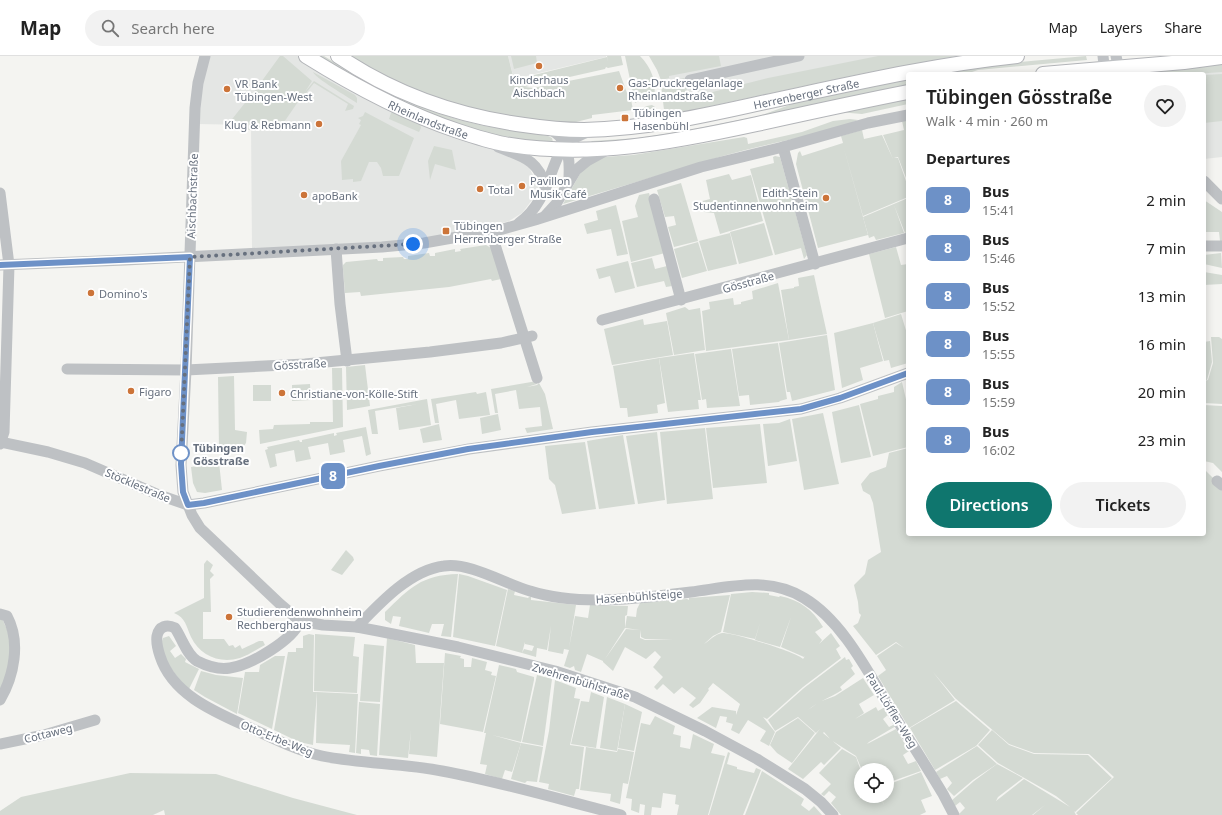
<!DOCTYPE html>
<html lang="en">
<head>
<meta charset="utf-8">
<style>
  body { margin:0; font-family:"Noto Sans",sans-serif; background:#f2f2f2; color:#222; height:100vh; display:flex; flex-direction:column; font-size:15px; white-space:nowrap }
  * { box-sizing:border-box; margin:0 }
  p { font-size:13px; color:#767676 }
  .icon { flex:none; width:22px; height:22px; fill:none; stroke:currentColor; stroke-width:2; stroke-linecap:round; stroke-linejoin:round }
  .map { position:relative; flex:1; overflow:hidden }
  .panel { position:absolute; left:906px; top:16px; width:300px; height:464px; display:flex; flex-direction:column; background:#fff; border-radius:4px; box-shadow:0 2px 10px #0003 }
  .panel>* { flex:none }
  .badge { padding:0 8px; border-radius:6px; font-size:14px; line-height:26px }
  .buttons { position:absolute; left:854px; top:707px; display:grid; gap:8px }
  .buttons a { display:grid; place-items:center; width:40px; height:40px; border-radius:50%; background:#fff; box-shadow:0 2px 10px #0003; font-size:20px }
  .you { position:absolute; width:20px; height:20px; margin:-10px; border:3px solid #fff; border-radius:50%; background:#1a73e8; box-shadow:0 0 0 6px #1a73e833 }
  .map>.badge { position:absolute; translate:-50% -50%; box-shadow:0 0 0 2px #fff }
  h2 { padding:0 20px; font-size:15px; line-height:36px }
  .round { display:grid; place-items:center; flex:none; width:42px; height:42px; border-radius:21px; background:#f2f2f2 }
  .overview { display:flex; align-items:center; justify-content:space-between; height:68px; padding:0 20px }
  h1 { font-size:19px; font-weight:600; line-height:30px }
  .primary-button { display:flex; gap:8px; margin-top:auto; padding:8px 20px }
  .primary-button a { flex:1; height:46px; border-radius:24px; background:#0f766e; color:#fff; font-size:16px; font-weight:600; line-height:46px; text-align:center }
  .primary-button a+a { background:#f2f2f2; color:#222 }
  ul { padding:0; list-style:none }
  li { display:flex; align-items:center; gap:12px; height:48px; padding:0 20px }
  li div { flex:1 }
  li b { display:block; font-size:15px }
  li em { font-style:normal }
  li .badge { min-width:44px; font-weight:700; text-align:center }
  header { display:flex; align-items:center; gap:24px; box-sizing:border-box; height:56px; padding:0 20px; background:#fff; border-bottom:1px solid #e0e0e0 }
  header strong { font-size:19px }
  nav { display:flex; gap:22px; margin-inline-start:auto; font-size:14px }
  .search { width:280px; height:36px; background:#f2f2f2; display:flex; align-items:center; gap:10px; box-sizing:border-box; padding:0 14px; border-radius:22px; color:#767676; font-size:15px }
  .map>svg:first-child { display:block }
  .built { fill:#e4e6e4 }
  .green { fill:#d4dad3 }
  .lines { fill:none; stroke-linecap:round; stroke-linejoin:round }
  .major-casing { stroke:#b2b4b8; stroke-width:16 }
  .minor { stroke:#bec1c4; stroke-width:11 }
  .major { stroke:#fff; stroke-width:14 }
  .line-casing { stroke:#fff; stroke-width:9 }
  .line { stroke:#6d91c7; stroke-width:6 }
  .walk { stroke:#67707e; stroke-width:4; stroke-dasharray:0 7.2 }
  .poi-dot { fill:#cc7439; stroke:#fff; stroke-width:1.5 }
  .stop-dot { fill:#fff; stroke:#6d91c7; stroke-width:2 }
  .labels { text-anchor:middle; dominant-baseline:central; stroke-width:4; stroke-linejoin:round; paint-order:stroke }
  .poi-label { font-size:11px; fill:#67707e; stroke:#fff; text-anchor:start }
  .street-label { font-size:11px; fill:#67707e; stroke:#fff }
  .stop-label { font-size:11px; font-weight:bold; fill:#67707e; stroke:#fff; text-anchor:start }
</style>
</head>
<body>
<header>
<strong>Map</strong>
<div class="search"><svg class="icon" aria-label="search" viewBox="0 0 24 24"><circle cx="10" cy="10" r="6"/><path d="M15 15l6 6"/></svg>Search here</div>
<nav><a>Map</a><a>Layers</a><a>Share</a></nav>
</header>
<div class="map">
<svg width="1222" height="759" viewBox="0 0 1222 759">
  <rect width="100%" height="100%" fill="#f4f4f1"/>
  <g class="built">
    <path d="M207 0H303L527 108 539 130 532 144 522 157 509 165 495 169 411 185 252 193 251 69 197 68Z"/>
    <path d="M508 0H606V1L514 23Z"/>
    <path d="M653 0H983L930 7 665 54 662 27Z"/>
    <path d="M1222 6V101L1204 103V18H1129V16Z"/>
  </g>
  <g class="green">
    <path d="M280 0H283L312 25 305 36 314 25 354 50 353 53 345 55 348 48 314 27 303 41 302 40 278 75 248 74V67H229L256 33Z"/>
    <path d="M316 0H324L365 25 393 39 435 56 460 64 485 70 548 80 552 82 553 86 549 87 481 77 408 50Z"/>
    <path d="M348 0H508L514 24 607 1 608 6 607 0H621L623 9 608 12 606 11 605 13 525 31 533 32 619 15 627 37 630 38 633 54 592 59V62L572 67 528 65 450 48 398 27Z"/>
    <path d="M511 0H536L537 7 514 13Z"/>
    <path d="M625 0H640C651 11 657 26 654 41L645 42 635 47Z"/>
    <path d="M649 0H719L721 10 669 20V22L661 24 657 14Z"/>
    <path d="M878 0H956L860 18 675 58 645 57 637 58C641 52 645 50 652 49L655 51V54H664L661 28 684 22 689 42 768 22Z"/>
    <path d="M1086 0 1087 4 978 14 966 18H932L1020 6Z"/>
    <path d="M1222 8V16L1194 18H1170L1152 14Z"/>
    <path d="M313 16 355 39 357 42V47C348 41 315 22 313 16Z"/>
    <path d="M1222 18V65L1204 67V19Z"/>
    <path d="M908 23V31L685 79 590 87 592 85 638 82 684 75 759 60 795 47Z"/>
    <path d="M908 42V48L862 58 838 56Z"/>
    <path d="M393 55 420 67 421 72 419 76 389 63 391 57Z"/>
    <path d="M365 56 414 82 399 120H383L381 112 377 106H369L361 125 353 126V123L342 124 341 105 361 69 359 68 361 64 358 62 363 60Z"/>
    <path d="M850 63 858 64C845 70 831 73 817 77 786 85 754 91 723 100L563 148 581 116 587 110 604 101 633 99 744 81 747 82 748 88 802 76 833 65Z"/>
    <path d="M908 64V127L898 101 894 102H898L908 131V141L863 160 843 89 868 179 818 192 796 108 798 97 800 95 802 100 843 87 841 80 862 74 864 83 882 79 893 103 883 79 904 74 902 65Z"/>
    <path d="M434 90 452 94 456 114 435 108 430 124 428 105Z"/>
    <path d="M775 100 780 101 807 199 804 203 801 192 775 199 750 113 774 107 773 101Z"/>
    <path d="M729 118 732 124 751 119 763 165 720 178 714 157 704 156 701 152 699 146 710 143 706 124Z"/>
    <path d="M681 127 698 185 674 191 668 171 676 169 674 160 665 161 657 134Z"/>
    <path d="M649 137 665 197 631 206 622 165 638 161 635 150 639 139Z"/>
    <path d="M908 142V176L905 177 894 149 904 177 876 184 874 180 869 182 863 161Z"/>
    <path d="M1204 144 1222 156V185H1220L1219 176H1204Z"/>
    <path d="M616 149 628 198 617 200 611 173 587 178 584 168 598 164 596 155Z"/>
    <path d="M764 167 773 199 739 208 730 176Z"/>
    <path d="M730 177 737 208 708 215 699 185Z"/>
    <path d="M698 186 707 215 682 222 674 193Z"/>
    <path d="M486 189 491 192 501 223 492 225 491 223 449 231 361 240 360 236 345 237 343 213V209L346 206 377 203 378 205H383V202L403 201 404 203H408V200L429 197 430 200H435V197L455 193V196L461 195 460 193Z"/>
    <path d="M896 191 901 209 908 208V255L885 262 869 198Z"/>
    <path d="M1221 195 1222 212 1204 208V199L1221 197Z"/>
    <path d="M652 202 655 213 667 210 672 230 666 231 664 225 637 231 631 207Z"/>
    <path d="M628 205 635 232 615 237 610 220 599 223 596 213Z"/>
    <path d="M1204 216 1222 219V228L1204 229Z"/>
    <path d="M814 219 827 278 789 284 781 234 794 232V231L799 230 798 222Z"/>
    <path d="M778 227 789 284 706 295 702 255 710 253 709 246 733 242 734 249 741 248V250V246L753 243 752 235Z"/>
    <path d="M685 251 689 254 700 252 705 294 674 299 666 257Z"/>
    <path d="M901 258 908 281V307L891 312 889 304 884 305 873 267Z"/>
    <path d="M643 263 644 269 667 265 673 299 612 309 604 273Z"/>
    <path d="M873 267 883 305 860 312 863 324 842 332 834 277Z"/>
    <path d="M827 279 835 334 792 345 790 336H787L779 287Z"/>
    <path d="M1211 281H1219L1222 283V348L1204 347V325L1208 324 1213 307Z"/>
    <path d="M1210 285 1212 306 1207 324H1204V286Z"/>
    <path d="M778 287 787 343 780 345 779 346 750 349 749 339 739 340 732 293Z"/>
    <path d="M731 293 740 350 707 352 706 343 702 344 695 298Z"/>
    <path d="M694 297 701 344H698L699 353 668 356 659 302Z"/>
    <path d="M659 302 665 347 657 349 658 357 628 361 627 352H620L613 310Z"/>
    <path d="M365 309 370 350 347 354 346 311Z"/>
    <path d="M332 312H342L343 371 260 388 259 374 273 373 274 369 310 368V366H333Z"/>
    <path d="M234 320 235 374 247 376 246 387 243 391V393L219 394 218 321Z"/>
    <path d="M537 325V328L527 331 537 329 539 327 545 338 553 373 527 377 525 372 542 370 540 351 519 353 516 334 495 338 498 357H495L491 333Z"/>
    <path d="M902 326 908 352V391L873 400 860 348 878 343V340L894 336V331Z"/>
    <path d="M310 328 311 344 292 345V329Z"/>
    <rect x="253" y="329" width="18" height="16"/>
    <path d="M476 336 477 338 486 336 490 359 459 363 456 344 436 348 439 367H435L431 343Z"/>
    <path d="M427 343 431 369 399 374 396 352 418 348 375 355 378 378H372L368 354Z"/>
    <path d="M859 349 871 401 841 407 832 356Z"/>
    <path d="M1204 349 1222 350V416L1213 407 1204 405Z"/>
    <path d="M823 357 839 428 804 434 792 363Z"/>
    <path d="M498 358 501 374 482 378 480 362Z"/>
    <path d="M790 363 797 405 768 410 763 368 779 367Z"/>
    <path d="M439 368 442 384 423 387 420 373Z"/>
    <path d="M760 368 767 427 713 432 706 372Z"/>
    <path d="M366 371 371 398 366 400 362 380 343 384 345 396 330 399 328 387 308 391 311 403 296 406 294 394 275 398 277 410 270 412 265 394 268 393 267 391 299 384 300 386H302V384L334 377V380L337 379 336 377Z"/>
    <path d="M705 372 713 443 667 448 660 376Z"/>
    <path d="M657 376 665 444 638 448 626 380Z"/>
    <path d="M623 379 635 448 599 453 587 385Z"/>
    <path d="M585 386 596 453 562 458 555 429 549 423 545 390Z"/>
    <path d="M908 392V478H1204V413L1222 431V759H1078L1076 757 1114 721 1089 698 1034 697 1009 688 955 642 933 616 955 644 909 672 878 620 886 614 877 600 896 587 904 592 896 586 876 599 853 570 858 567 861 559 859 557 858 546 854 529 865 518 868 504 881 496 873 447 870 439 863 435 861 428 870 417 886 411 889 397Z"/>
    <path d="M219 406 222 434 205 437 197 436 193 427 191 411Z"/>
    <path d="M346 494 353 501 354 504 342 519 331 514Z"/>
    <path d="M207 504 213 509 210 515 214 519 210 523 211 556H203V583H224L229 590 233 589 235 592 240 589 242 593 259 585H263L265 589C257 593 249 599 240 602 220 608 200 600 191 581 186 570 186 562 174 557L204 542V508Z"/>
    <path d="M458 518 451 581 441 580 444 568H432L429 577 399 570 401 561 393 560 391 568 385 564V556C410 532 421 519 458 518Z"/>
    <path d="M459 518 468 520 507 534 495 590 453 581Z"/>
    <path d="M508 533 515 535 514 539 528 542 529 541H531V544L576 549 569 592 575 560 588 562 590 549 628 550 627 559 625 560V572L605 603 626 573 640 574V582L645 584 673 583H645L641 581 640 574 625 572 627 560 636 561 637 553 640 547 687 543 689 544V542L730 539 721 576 713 580 704 588C709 585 715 578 722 577 732 576 799 597 803 603L805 600 804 601 781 591 791 561 780 591 755 584 760 567 755 583 723 576 731 538 752 536 769 537V539L779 541 780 540C800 544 813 554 823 571L815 576 822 584 819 588 831 577 840 590 836 593 841 602 803 631 767 663 763 661 775 676 769 690 760 685 766 675 748 664 739 678 731 674 733 668 726 666 727 661 720 660 716 672 697 662 712 651 736 655V659L740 648 713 627 708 633 709 634 700 647 693 652 689 649 696 642 682 631 674 638 663 628 657 634 654 631 663 621 653 611 654 610 661 601 655 595 646 603 625 591 613 615 603 606V605L587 598 581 616 575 614 574 610 570 612 564 610 569 594 564 593 563 598 548 595 551 570 547 594 537 592 536 601 522 597 524 593 532 595 534 590 525 588V586L522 597 496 590Z"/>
    <path d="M0 558 14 589 0 644Z"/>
    <path d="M309 578 314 579 313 636H317L313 689 299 686 274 674 288 596H296V592H303V580Z"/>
    <path d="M315 578 355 581 353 600 359 601 357 637 314 635Z"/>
    <path d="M169 580 176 590 170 595 175 602 181 598 186 603 185 606 199 613 189 633C178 624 157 597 163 582Z"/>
    <path d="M387 582 415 589 416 607H444L437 701 409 698 411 674 408 702 379 699Z"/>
    <path d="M364 588 384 590 380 646 360 645Z"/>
    <path d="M445 597 461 600 460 602 464 603V611H471L472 602 487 606 485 614 492 616 491 619 496 620 483 676 440 668Z"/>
    <path d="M275 600H285L272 673 238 657 245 616H259L260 609Z"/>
    <path d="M845 601 846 604 849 603 853 610 851 612 855 618 840 631 842 634C830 642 818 645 808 654L819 646 835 640 863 622 874 639 859 648 864 657 855 663 876 651 878 655 885 651 889 658 883 663 889 671 895 668 896 670 869 686 867 688 896 673 909 695 903 699 908 708 916 705 921 715 887 727V714H883L881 709 870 714H862L856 700 861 694 856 700 831 684 824 676 823 677 841 692 824 709 821 706 803 723 788 713 820 673 816 677 798 661 775 675 768 664 804 632Z"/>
    <path d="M499 609 516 613 517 616 534 621V624L521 686 492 679 521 687 512 716 505 714 502 723 485 718 487 709 480 708 486 677H484Z"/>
    <path d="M201 615 216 619 243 622 237 658 205 641 194 634Z"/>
    <path d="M537 619 552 623 543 690 522 686Z"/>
    <path d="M555 624 576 632 574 642 580 643 570 689 584 691 579 733H576L574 740 548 733 549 728 539 726 549 675Z"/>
    <path d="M317 636 358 638 355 697 349 696 350 689 316 687Z"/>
    <path d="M591 636 604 641 596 692 571 688 581 645 589 646Z"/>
    <path d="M607 641 625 648 617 695 600 692Z"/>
    <path d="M956 645 990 674 976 690 935 714 910 672Z"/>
    <path d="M359 646 380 648 377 700 370 699 369 694 361 693V698L356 697Z"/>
    <path d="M625 648 642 656 634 695 618 692Z"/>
    <path d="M655 660 675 670 673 678 681 680 680 691 690 693 693 678 714 688 711 697 725 700 708 759H677L679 749 675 748 676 739 663 737 661 752 652 751 651 759H644L645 749 640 748 639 757 631 754 632 743 626 742 641 667 650 669Z"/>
    <path d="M798 662 815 677 792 707 777 697 770 689 776 676Z"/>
    <path d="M992 674 1009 689 1034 698 1088 699 1112 722 1075 756 1074 755 1076 759H1033L1045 749 1032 759H960L959 758 965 752 960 746 955 750 951 745 974 725 997 708 1023 722 998 741 996 745 1024 723 1070 751 1056 740 998 707 978 689Z"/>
    <path d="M521 687 543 691 537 726 527 725 525 727 511 723Z"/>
    <path d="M977 690 997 708 973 724 954 740 947 733 952 727 947 720 940 723 936 716Z"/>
    <path d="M586 691 617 696 618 693 634 696 628 728 623 727 620 748 610 745 611 738 580 734Z"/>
    <path d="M842 693 856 701 861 715V740H865L856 744 866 740H880L884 749 881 740H887V729L921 716 932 740 921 744 926 756 920 759H841L831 747 836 741 829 735 824 740 821 738 831 728 819 717Z"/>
    <path d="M728 696 730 697 727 708 737 711V713L754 717 756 712 761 714 743 759H709Z"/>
    <path d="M762 715 782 728 769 756 782 728 804 743 801 749 809 755 814 750 822 759H745Z"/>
    <path d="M130 717 216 718 293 742 357 759H165L164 754 153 759H0V755L21 741Z"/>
  </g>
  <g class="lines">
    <g class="major-casing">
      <g id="major">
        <path id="s1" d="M306 0C354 30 404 57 458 75 473 80 488 85 504 88 589 103 674 86 757 68 807 57 857 46 908 36"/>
        <path id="s2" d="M338 0C394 38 457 60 524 69 544 72 564 74 584 74 644 73 703 60 761 47 846 29 931 9 1017 0"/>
        <path d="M1043 18 1184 6 1222 1"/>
      </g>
    </g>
    <g class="minor">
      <path d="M205 0 198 27 195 52 186 314 181 409 183 436 192 459 200 472 280 548 300 565 323 569 357 571 378 575 458 591 555 615 635 641 705 675 757 703 805 733 821 746 833 759"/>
      <path d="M1103 0 1105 18"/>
      <path d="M1116 0 1120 18"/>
      <path d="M690 24 799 0"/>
      <path d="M547 72C569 80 570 103 569 123"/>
      <path d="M498 91C522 101 537 102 546 131"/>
      <path d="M783 91 815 208"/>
      <path d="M1204 125 1222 143"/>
      <path d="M0 137 9 209 4 376 0 388"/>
      <path d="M654 143 681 244"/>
      <path d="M545 160 556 148 576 114 587 105 607 94"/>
      <path d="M519 167C539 153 546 131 554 110 557 102 560 94 566 88 572 82 582 78 590 75"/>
      <path d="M491 176 537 322"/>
      <path d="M1204 190H1222"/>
      <path d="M336 193 340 248 347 305"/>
      <path d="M0 209 125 204 382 191 424 187 503 173 535 164 701 111 783 91 868 67 908 59"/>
      <path d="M602 264 908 182"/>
      <path d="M67 313 186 314 305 308 430 296 501 287 532 280"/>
      <path d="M0 386 48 396 85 407 159 439 188 449 204 447 379 410 469 393 592 376 801 353 840 342 908 317"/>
      <path d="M1217 425 1222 429"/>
      <path d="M0 558 7 560C21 586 14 620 0 644"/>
      <path d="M300 565C293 584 251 609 230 612 219 614 207 610 197 605 186 598 182 582 175 572 167 568 159 570 157 580 156 587 158 594 160 600 173 641 220 658 255 674 276 684 299 695 322 700 362 708 403 707 442 715 502 726 562 744 621 759"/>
      <path d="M357 571C379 548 410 514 444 510 470 506 505 528 530 535 552 542 575 544 598 544 629 544 660 540 691 536 730 531 768 520 804 542 841 564 866 612 888 649 906 679 925 708 943 738L954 759"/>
      <path d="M0 688 44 679 95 664"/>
    </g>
    <use href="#major" class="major"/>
  </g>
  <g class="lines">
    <g class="line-casing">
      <path id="line" d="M0 209 190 201 181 408 183 436 188 449 204 447 379 410 468 393 592 376 801 353 840 342 908 317"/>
    </g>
    <use href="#line" class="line"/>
    <path class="walk" d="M181 397V401L190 201 413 188"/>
  </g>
  <g class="poi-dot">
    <circle cx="539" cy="10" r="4"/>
    <circle cx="620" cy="32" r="4"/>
    <circle cx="227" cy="33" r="4"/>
    <rect x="621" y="58" width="8" height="8" rx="2"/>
    <circle cx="319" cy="68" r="4"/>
    <circle cx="522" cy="130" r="4"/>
    <circle cx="480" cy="133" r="4"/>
    <circle cx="304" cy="139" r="4"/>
    <circle cx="826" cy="142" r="4"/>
    <rect x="442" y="171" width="8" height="8" rx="2"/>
    <circle cx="91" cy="237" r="4"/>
    <circle cx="131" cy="335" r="4"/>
    <circle cx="282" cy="337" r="4"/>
    <circle cx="229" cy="561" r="4"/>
  </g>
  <circle class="stop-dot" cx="181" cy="397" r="8"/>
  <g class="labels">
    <g class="poi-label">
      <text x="539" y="23" text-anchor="middle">Kinderhaus<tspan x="539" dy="13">Aischbach</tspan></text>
      <text x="628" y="26">Gas-Druckregelanlage<tspan x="628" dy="13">Rheinlandstraße</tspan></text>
      <text x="235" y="27">VR Bank<tspan x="235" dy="13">Tübingen-West</tspan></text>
      <text x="633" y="56">Tübingen<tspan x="633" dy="13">Hasenbühl</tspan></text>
      <text x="311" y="68" text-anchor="end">Klug &amp; Rebmann</text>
      <text x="530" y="124">Pavillon<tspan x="530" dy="13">Musik Café</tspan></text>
      <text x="488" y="133">Total</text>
      <text x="818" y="136" text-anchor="end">Edith-Stein<tspan x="818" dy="13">Studentinnenwohnheim</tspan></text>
      <text x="312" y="139">apoBank</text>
      <text x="454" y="169">Tübingen<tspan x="454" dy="13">Herrenberger Straße</tspan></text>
      <text x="99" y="237">Domino's</text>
      <text x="139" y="335">Figaro</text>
      <text x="290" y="337">Christiane-von-Kölle-Stift</text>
      <text x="237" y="555">Studierendenwohnheim<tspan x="237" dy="13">Rechberghaus</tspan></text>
    </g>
    <g class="street-label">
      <text stroke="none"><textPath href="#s2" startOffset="486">Herrenberger Straße</textPath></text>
      <text stroke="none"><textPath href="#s1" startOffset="138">Rheinlandstraße</textPath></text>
      <text transform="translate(192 140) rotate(-88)">Aischbachstraße</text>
      <text transform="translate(748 226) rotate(-15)">Gösstraße</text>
      <text transform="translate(300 308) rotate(-3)">Gösstraße</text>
      <text transform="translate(138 429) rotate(23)">Stöcklestraße</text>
      <text transform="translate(639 540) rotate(-4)">Hasenbühlsteige</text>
      <text transform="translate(581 625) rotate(17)">Zwehrenbühlstraße</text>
      <text transform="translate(892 654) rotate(58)">Paul-Löffler-Weg</text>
      <text transform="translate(48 677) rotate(-14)">Cottaweg</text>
      <text transform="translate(277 682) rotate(22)">Otto-Erbe-Weg</text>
    </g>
    <g class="stop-label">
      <text x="193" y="391">Tübingen<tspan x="193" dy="13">Gösstraße</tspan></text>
    </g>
  </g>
</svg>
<div class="buttons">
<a><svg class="icon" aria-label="locate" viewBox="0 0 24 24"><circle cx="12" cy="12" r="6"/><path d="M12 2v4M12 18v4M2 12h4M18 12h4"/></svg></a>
</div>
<div class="you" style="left:413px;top:188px"></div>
<b class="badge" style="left:333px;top:420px;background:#6d91c7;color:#fff">8</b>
<section class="panel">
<div class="overview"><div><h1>Tübingen Gösstraße</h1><p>Walk · 4 min · 260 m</p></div><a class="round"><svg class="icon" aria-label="heart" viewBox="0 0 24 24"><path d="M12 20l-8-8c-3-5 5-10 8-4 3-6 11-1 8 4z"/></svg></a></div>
<h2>Departures</h2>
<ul>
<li><span class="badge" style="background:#6d91c7;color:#fff">8</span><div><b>Bus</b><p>15:41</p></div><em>2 min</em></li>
<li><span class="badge" style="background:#6d91c7;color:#fff">8</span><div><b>Bus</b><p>15:46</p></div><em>7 min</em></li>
<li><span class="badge" style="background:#6d91c7;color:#fff">8</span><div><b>Bus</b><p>15:52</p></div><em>13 min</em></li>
<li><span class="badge" style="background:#6d91c7;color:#fff">8</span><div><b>Bus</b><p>15:55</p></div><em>16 min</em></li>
<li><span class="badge" style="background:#6d91c7;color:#fff">8</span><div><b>Bus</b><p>15:59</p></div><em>20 min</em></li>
<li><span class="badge" style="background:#6d91c7;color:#fff">8</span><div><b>Bus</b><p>16:02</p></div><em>23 min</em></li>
</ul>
<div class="primary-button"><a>Directions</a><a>Tickets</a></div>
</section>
</div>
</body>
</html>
